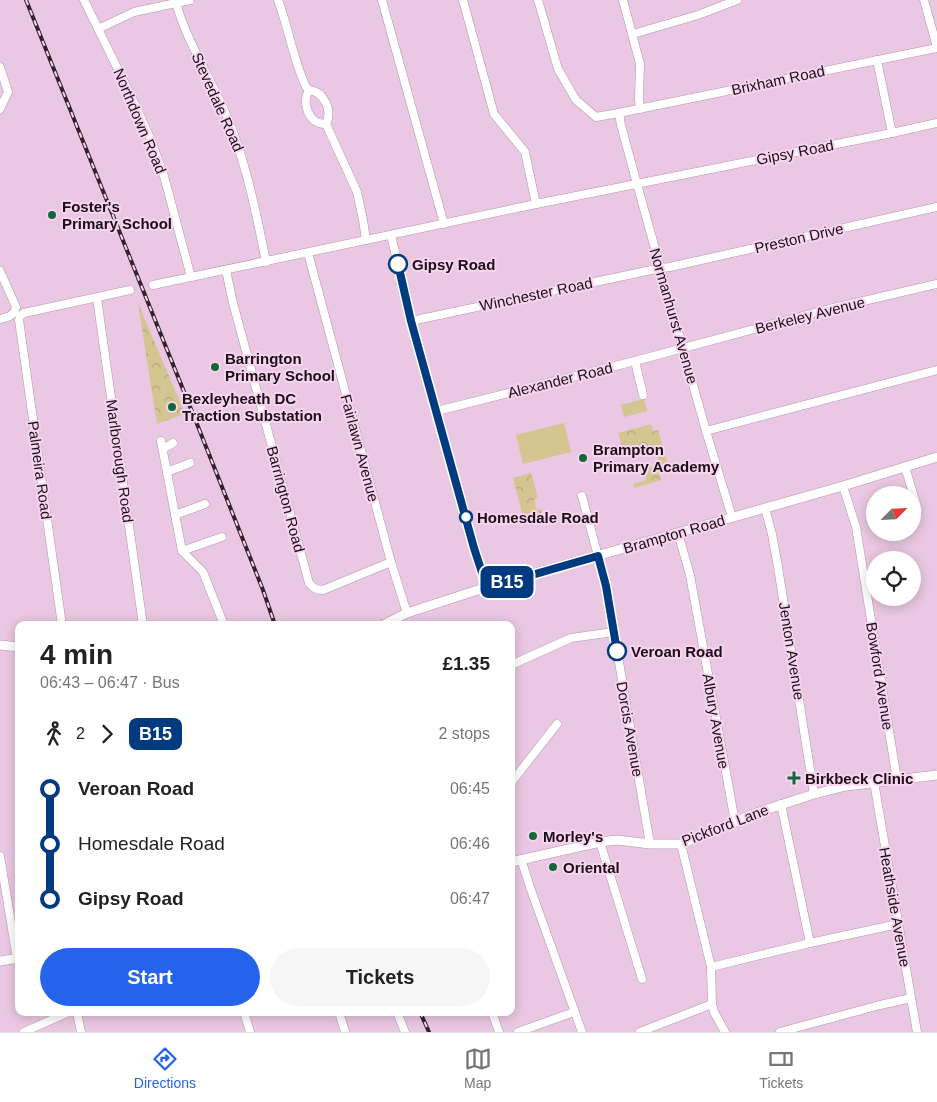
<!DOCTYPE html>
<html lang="en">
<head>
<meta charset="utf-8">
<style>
  body { margin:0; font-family:Helvetica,sans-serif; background:#f6f6f6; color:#222; height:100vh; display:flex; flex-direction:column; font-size:19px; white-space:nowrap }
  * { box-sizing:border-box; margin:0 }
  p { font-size:16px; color:#767676 }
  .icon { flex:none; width:28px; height:28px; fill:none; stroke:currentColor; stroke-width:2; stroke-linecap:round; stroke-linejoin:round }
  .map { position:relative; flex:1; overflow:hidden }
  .sheet { position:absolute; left:15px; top:621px; width:500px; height:395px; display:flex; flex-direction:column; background:#fff; border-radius:10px; box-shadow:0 2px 12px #0003 }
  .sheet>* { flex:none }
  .badge { padding:0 10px; border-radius:8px; font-size:18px; line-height:32px }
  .needle { width:32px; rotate:66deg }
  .controls { position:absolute; left:866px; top:486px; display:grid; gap:10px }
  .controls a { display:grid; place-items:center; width:55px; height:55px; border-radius:50%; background:#fff; box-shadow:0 2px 12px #0003; font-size:25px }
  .map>.badge { position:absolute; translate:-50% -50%; box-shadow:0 0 0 2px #fff }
  .legs { display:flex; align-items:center; gap:8px; height:55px; padding:0 25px; font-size:16px }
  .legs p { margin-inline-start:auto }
  .headline { display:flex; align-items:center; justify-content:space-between; height:85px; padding:0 25px }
  h1 { font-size:28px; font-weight:700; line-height:38px }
  .action { display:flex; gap:10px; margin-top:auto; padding:10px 25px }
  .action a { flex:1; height:58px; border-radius:30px; background:#2563eb; color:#fff; font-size:20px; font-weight:700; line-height:58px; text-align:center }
  .action a+a { background:#f6f6f6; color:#222 }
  ul { padding:0 25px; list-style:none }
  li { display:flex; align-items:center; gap:18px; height:55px; font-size:19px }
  li i { display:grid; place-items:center; width:8px; height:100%; margin:0 6px; background:currentColor }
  li i::after { content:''; width:12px; height:12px; margin:-6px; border:4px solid; border-radius:50%; background:#fff }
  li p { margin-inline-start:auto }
  li:first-child i { background:linear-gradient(#0000 50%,currentColor 0) }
  li:last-child i { background:linear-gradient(currentColor 50%,#0000 0) }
  .tab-bar { display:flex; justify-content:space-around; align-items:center; height:70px; border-top:1px solid #e0e0e0; background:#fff; font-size:14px; color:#767676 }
  .tab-bar a { display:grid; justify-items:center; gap:2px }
  .tab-bar .on { color:#2563eb }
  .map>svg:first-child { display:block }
  .green { fill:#d4c591 }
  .forest { fill:url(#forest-crowns) }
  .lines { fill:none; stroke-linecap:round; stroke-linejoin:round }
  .minor-casing { stroke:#b695af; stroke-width:9 }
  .tertiary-casing { stroke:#b695af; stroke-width:10 }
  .minor { stroke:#fff; stroke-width:8 }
  .tertiary { stroke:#fff; stroke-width:9 }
  .rail-casing { stroke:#31232e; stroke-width:4 }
  .rail { stroke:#f7d4ef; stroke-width:2; stroke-dasharray:5.5; stroke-linecap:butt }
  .line-1-casing { stroke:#fff; stroke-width:11 }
  .line-1 { stroke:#003b80; stroke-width:8 }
  .poi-dot { fill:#13683a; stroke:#f7d4ef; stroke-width:2 }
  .stop-1-dot { fill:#fff; stroke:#003b80; stroke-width:2.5 }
  .labels { text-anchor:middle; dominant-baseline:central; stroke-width:4; stroke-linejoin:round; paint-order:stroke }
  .street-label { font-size:15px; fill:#1b0f18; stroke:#f7d4ef }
  .poi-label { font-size:15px; font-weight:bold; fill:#1b0f18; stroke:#f7d4ef; text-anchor:start }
  .stop-label { font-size:15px; font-weight:bold; fill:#1b0f18; stroke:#f7d4ef; text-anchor:start }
</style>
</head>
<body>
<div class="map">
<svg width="937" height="1032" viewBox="0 0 937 1032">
  <defs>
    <pattern id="forest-crowns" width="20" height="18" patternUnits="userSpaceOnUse" patternTransform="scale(1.25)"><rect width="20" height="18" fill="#d4c591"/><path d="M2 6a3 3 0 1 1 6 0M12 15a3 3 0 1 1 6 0" fill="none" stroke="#b5a87c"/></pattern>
  </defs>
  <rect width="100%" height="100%" fill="#eac7e2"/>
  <g class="green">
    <path d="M644 399 647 411 624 417 621 405Z"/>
    <path d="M564 423 571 452 523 464 516 435Z"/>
  </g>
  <g class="forest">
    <path d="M138 303 185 414 157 424Z"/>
    <path d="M651 424 653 431 658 430 669 468 658 471 661 480 634 488 633 484 646 480 643 469 659 465 655 448 625 456 618 433Z"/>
    <path d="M531 473 538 498 534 500 537 510 541 509 542 514 524 519 513 478Z"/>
  </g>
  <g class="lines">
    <g class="minor-casing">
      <g id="minor">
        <path d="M84 0 131 96 150 138 164 176 191 277"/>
        <path d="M278 0C289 29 293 59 306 87L309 90C324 92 333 110 326 124 309 125 301 103 309 90"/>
        <path d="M382 0 444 224"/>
        <path d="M463 0 494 114 525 152 536 204"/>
        <path d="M538 0 558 69 576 100 596 117 619 113 937 48"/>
        <path d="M623 0 640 64 639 99 640 109"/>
        <path d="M924 0 937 47"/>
        <path d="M176 3C189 48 216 86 232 129 248 172 257 217 266 262"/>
        <path d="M98 29 134 12 190 0"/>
        <path d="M633 34 698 15 737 0"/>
        <path d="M877 60 892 133"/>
        <path d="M0 67 8 92 0 109"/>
        <path d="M619 113 621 125 637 184 706 431 732 517"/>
        <path d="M326 124 357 192 363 220 366 240"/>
        <path d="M391 235 411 321 475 548 487 587"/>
        <path d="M308 253 391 562 407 613"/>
        <path d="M226 270 233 303 309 583C313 588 316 590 323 590L391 562"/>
        <path d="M0 271 16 307C14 316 8 317 0 319"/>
        <path d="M153 285 536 204 892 133 937 123"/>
        <path d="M97 298 143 625"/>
        <path d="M411 321 661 268 670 267 937 207"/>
        <path d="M635 361 643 395"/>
        <path d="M437 411 635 361 829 309 937 284"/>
        <path d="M706 431 937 370"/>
        <path d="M161 441 182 551 203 572 224 625"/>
        <path d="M163 449 173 443"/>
        <path d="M905 467 918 510 912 520"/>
        <path d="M167 472 190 463"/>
        <path d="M843 486 856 527 897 780"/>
        <path d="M582 496 606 586 650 844"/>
        <path d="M765 508 772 534 778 567 814 794"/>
        <path d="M175 515 205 504"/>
        <path d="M678 533 690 575 735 822"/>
        <path d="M182 551 222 537"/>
        <path d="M62 625 19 320 20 316 24 313 130 290"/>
        <path d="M511 665 571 638 613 632"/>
        <path d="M874 782 917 1032"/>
        <path d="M511 783 557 724"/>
        <path d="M781 804 810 943"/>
        <path d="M600 842 642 979"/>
        <path d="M681 844 711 967 712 1004 714 1012 725 1032"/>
        <path d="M0 856 17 959"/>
        <path d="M521 859 531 890 582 1032"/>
        <path d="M711 967 810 943 898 924"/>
        <path d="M77 1012 81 1032"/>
        <path d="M244 1012 250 1032"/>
        <path d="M339 1012 345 1032"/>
        <path d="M397 1012 405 1032"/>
        <path d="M492 1012 499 1032"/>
        <path d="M24 1032 69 1012"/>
        <path d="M518 1032 574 1012"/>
        <path d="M640 1032 712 1004"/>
        <path d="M780 1032 880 1005 911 998"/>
      </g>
    </g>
    <g class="tertiary-casing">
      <g id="tertiary">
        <path d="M383 625 407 613 487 587 843 486 937 457"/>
        <path d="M0 645 19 647"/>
        <path d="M511 862 600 842 617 840 650 844H681L756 813 814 794 846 786 937 775"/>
        <path d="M0 961 19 958"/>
      </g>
    </g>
    <use href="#minor" class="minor"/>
    <use href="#tertiary" class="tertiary"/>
    <g class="rail-casing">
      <g id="rail">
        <path d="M26 0 195 419 263 590 275 625"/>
        <path d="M420 1012 429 1032"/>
      </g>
    </g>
    <use href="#rail" class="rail"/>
  </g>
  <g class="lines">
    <g class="line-1-casing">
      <path id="line-1" d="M398 264 411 321 474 548 487 588 598 556 606 586 617 651"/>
    </g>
    <use href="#line-1" class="line-1"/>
  </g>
  <g class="poi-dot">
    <circle cx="52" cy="215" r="5"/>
    <circle cx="215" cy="367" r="5"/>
    <circle cx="172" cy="407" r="5"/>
    <circle cx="583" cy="458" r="5"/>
    <path d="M791.5 770.5h5v5h5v5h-5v5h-5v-5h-5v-5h5z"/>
    <circle cx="533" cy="836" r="5"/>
    <circle cx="553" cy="867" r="5"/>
  </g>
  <g class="stop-1-dot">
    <circle cx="398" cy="264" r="9"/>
    <circle cx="466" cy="517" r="6"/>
    <circle cx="617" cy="651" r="9"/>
  </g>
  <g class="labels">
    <g class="street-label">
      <text transform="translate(778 80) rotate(-12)">Brixham Road</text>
      <text transform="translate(218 102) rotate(66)">Stevedale Road</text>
      <text transform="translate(140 121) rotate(67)">Northdown Road</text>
      <text transform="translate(795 152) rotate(-11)">Gipsy Road</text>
      <text transform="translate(799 238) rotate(-13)">Preston Drive</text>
      <text transform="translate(536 294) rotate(-12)">Winchester Road</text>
      <text transform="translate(810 315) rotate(-14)">Berkeley Avenue</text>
      <text transform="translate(674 316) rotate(74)">Normanhurst Avenue</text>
      <text transform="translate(560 380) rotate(-14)">Alexander Road</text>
      <text transform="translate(360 448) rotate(75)">Fairlawn Avenue</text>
      <text transform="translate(120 461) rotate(82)">Marlborough Road</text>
      <text transform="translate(40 470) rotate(82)">Palmeira Road</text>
      <text transform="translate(286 499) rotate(75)">Barrington Road</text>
      <text transform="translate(674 534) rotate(-16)">Brampton Road</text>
      <text transform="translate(792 651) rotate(81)">Jenton Avenue</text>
      <text transform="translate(880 676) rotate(81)">Bowford Avenue</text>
      <text transform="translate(716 721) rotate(80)">Albury Avenue</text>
      <text transform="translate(630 729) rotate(80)">Dorcis Avenue</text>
      <text transform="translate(725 825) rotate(-21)">Pickford Lane</text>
      <text transform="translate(895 907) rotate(80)">Heathside Avenue</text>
    </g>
    <g class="poi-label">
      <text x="62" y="206">Foster's<tspan x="62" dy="17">Primary School</tspan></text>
      <text x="225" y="358">Barrington<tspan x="225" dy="17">Primary School</tspan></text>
      <text x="182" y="398">Bexleyheath DC<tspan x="182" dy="17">Traction Substation</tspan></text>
      <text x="593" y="449">Brampton<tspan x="593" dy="17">Primary Academy</tspan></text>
      <text x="805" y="778">Birkbeck Clinic</text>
      <text x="543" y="836">Morley's</text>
      <text x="563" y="867">Oriental</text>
    </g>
    <g class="stop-label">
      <text x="412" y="264">Gipsy Road</text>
      <text x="477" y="517">Homesdale Road</text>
      <text x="631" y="651">Veroan Road</text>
    </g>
  </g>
</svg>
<div class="controls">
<a><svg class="needle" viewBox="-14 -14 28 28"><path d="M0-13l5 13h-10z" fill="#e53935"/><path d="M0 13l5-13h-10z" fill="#767676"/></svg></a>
<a><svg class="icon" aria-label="locate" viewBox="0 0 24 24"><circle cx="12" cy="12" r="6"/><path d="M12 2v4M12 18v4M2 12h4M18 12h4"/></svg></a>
</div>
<b class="badge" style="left:507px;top:582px;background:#003b80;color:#fff">B15</b>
<section class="sheet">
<div class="headline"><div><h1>4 min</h1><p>06:43 – 06:47 · Bus</p></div><b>£1.35</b></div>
<div class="legs"><svg class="icon" aria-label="walk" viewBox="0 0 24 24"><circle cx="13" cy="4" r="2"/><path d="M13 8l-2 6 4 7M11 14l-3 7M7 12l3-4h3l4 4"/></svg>2<svg class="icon" aria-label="forward" viewBox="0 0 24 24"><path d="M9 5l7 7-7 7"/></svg><b class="badge" style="background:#003b80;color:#fff">B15</b><p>2 stops</p></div>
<ul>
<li><i style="color:#003b80"></i><b>Veroan Road</b><p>06:45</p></li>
<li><i style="color:#003b80"></i><span>Homesdale Road</span><p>06:46</p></li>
<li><i style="color:#003b80"></i><b>Gipsy Road</b><p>06:47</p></li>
</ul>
<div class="action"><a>Start</a><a>Tickets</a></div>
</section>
</div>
<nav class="tab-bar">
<a class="on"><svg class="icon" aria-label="directions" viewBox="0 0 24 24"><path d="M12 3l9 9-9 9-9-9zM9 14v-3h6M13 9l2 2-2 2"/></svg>Directions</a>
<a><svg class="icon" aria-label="map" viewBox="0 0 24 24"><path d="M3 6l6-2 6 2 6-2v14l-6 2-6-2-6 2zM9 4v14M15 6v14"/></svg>Map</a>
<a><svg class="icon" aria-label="tickets" viewBox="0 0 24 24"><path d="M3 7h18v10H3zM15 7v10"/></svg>Tickets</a>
</nav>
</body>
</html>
